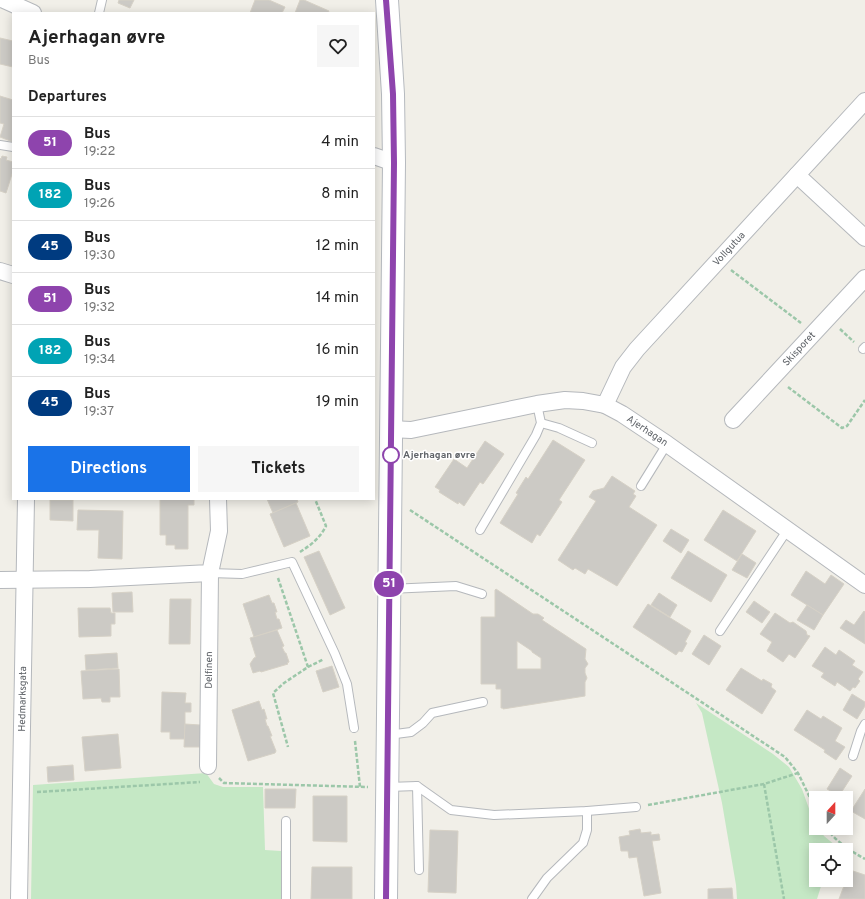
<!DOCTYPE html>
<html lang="en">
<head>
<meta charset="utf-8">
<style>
  body { margin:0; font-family:Overpass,sans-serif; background:#f6f6f6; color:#222; height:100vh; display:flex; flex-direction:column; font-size:15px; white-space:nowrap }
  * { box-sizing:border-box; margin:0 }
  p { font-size:13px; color:#767676 }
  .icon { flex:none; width:22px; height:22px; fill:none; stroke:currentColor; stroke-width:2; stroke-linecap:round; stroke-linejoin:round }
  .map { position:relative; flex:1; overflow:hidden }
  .sheet { position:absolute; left:12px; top:12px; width:363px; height:488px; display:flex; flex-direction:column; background:#fff; border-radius:0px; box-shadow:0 2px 10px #0003 }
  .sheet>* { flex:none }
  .badge { padding:0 8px; border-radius:13px; font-size:14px; line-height:26px }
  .needle { width:26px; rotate:21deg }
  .fabs { position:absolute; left:809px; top:791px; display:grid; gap:8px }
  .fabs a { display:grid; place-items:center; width:44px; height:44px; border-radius:0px; background:#fff; box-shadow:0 2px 10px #0003; font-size:20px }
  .map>.badge { position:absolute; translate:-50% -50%; box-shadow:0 0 0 2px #fff }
  h2 { padding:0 16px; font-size:15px; line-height:36px }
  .round { display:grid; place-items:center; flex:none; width:42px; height:42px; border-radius:0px; background:#f6f6f6 }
  .head { display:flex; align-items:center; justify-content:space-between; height:68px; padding:0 16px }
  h1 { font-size:19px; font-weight:700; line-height:30px }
  .cta { display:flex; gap:8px; margin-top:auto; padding:8px 16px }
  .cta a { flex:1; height:46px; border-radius:0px; background:#1a73e8; color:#fff; font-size:16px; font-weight:700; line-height:46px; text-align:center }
  .cta a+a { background:#f6f6f6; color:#222 }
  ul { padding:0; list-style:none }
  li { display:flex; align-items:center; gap:12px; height:52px; padding:0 16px; border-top:1px solid #e0e0e0 }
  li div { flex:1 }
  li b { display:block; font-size:15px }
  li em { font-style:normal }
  li .badge { min-width:44px; font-weight:700; text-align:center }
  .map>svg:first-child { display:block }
  .green { fill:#c5e8c5 }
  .building { fill:#cccac5; stroke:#d6d1c6; fill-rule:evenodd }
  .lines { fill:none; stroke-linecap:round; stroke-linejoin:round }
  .lane-casing { stroke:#b5b8bc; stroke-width:10 }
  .street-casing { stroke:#b5b8bc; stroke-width:18 }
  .secondary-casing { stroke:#b6babf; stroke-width:24 }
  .path { stroke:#9cc7a9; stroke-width:2.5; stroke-dasharray:4 2; stroke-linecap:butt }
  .lane { stroke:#fff; stroke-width:8 }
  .street { stroke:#fff; stroke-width:16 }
  .secondary { stroke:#fff; stroke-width:22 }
  .line-casing { stroke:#fff; stroke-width:9 }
  .line { stroke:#8e44ad; stroke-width:6 }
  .stop-dot { fill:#fff; stroke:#8e44ad; stroke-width:2 }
  .labels { text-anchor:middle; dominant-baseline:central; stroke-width:3; stroke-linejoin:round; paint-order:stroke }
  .street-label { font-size:10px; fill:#5f6368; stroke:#fff }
  .stop-label { font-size:10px; font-weight:bold; fill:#5f6368; stroke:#fff; text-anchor:start }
</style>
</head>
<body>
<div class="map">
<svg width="865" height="899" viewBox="0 0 865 899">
  <rect width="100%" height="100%" fill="#f1efe8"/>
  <g class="green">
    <path d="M696 703 773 754 789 767 802 789 813 820 816 824V828H819L824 836 835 845 833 850H816V880H823L817 899H737L736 885 722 803 702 713Z"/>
    <path d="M206 773 214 784 223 787H263L265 850 281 851V899H31L33 785Z"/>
  </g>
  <g class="building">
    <path d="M119 0H134L130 8 118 3Z"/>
    <path d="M255 0H269L285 7 282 13H250Z"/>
    <path d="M300 0H304L329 11 328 13H295Z"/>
    <path d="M0 38 13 41V67L0 64Z"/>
    <path d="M0 96 13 100V142L0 137 4 124 0 123Z"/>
    <path d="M2 156 7 157 6 160 13 162V171L6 193 0 191V158L1 159Z"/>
    <path d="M553 440 585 460 559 500 562 502 540 536 537 534 532 543 500 523 518 494 516 493 526 477 528 479Z"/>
    <path d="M485 441 504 454 483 484 480 482 464 506 459 502 458 504 439 492 440 490 435 487 454 459 467 468Z"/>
    <path d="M612 476 635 491 633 494 636 496 629 507 657 525 617 586 588 569 585 574 575 568 573 570 558 560 596 501 589 497 593 491 604 488Z"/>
    <path d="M160 499H194V505H188V549H175V545H166V535H160Z"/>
    <path d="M267 499H297L298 502 273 513Z"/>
    <path d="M50 500H73V521L50 520Z"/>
    <path d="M296 503 310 536 284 547 270 514Z"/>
    <path d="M78 510 123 511 122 559 98 558 99 530H77Z"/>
    <path d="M723 510 756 531 737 561 704 540Z"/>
    <path d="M671 529 689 540 681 553 663 541Z"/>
    <path d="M319 551 345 608 330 615 304 557Z"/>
    <path d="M688 551 727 575 711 602 671 578Z"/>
    <path d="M742 554 756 563 747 578 732 570Z"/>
    <path d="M806 571 825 584 831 575 844 584 823 615 791 595Z"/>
    <path d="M496 589 533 614H538L544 618 542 620 586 649 585 659 588 664 585 668V673L587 678 585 682V696L503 709V708H501V689H496V684H481V617H495V590ZM517 641 532 651V652L541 658V669H517Z"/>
    <path d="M132 592 133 612H113L112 593Z"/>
    <path d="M659 593 677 605 670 617 651 605Z"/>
    <path d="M269 595 272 603H274L277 612H275L277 619H279L282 628 254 637 243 604Z"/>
    <path d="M170 599H191L190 644H169Z"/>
    <path d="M754 601 770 612 762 623 746 612Z"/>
    <path d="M648 604 691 631 685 642 687 643 682 652 679 651 676 655 633 627Z"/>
    <path d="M807 605 823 615 814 630 797 620Z"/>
    <path d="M78 608H110L111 613H115V624H111V636L79 637Z"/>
    <path d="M864 611 865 612V644L840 628 846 620 854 625Z"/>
    <path d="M775 613 790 623 793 622 806 631 807 635 810 636 795 658 789 654 783 662 767 651 772 642 760 634Z"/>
    <path d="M277 630 284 646 282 647 285 653H286L289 662 287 663 288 664 261 672 260 671 253 673 250 664 254 658 256 657 250 638Z"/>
    <path d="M704 635 721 646 709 665 692 654Z"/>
    <path d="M825 647 836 655 839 650 855 661 852 665 863 672 858 679 860 681 855 688 853 687 850 691 837 682 835 686 821 677 824 673 812 666Z"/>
    <path d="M117 653 118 668 86 670 85 655Z"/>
    <path d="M332 666 339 687 323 692 316 671Z"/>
    <path d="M741 668 762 681 763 679 772 684 771 687 776 691 762 714 726 690Z"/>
    <path d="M119 669 120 697H110V702H102L101 698 83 699 81 671Z"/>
    <path d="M162 692 186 693 185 703H191V712H185V739H170V732H161Z"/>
    <path d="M852 694 865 702V706L857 719 843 710Z"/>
    <path d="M259 701 262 710 264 709 267 719H265L267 726H268L272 736H270L276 751 275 753 248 761 232 710Z"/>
    <path d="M807 710 821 719 823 716 842 728 835 741 845 747 836 760 824 752 825 750 794 730Z"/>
    <path d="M185 724 200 725V747H184Z"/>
    <path d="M118 734 121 768 85 771 82 737Z"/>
    <path d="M73 765 74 780 48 782 47 767Z"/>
    <path d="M840 768 852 776 839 796 827 789Z"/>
    <path d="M265 789H296L295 808H265Z"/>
    <path d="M865 789V819L851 811Z"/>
    <path d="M313 796H347V842L313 841Z"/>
    <path d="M640 829 641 833 651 832V835L659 834 660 840 652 841 661 893 644 896 637 857 629 858 628 851H621L619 837 630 835 629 831Z"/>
    <path d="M430 830 458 831 456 893 428 892Z"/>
    <path d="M312 867H352V899H311Z"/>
    <path d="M850 870 865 875V899H839Z"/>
    <path d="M732 888 733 899H708V889Z"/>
  </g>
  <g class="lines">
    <g class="lane-casing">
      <g id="lane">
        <path d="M99 13 102 0"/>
        <path d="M0 145 13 147"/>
        <path d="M863 349 865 347"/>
        <path d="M541 423 559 428 592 443"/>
        <path d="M641 486 667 444"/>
        <path d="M480 530 536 435 541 423 537 404"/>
        <path d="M210 573 242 574 292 562 335 654 347 684 354 728"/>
        <path d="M389 589 456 586 482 594"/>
        <path d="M720 631 788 529"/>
        <path d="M388 735 411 732 423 723 432 713 483 702"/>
        <path d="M853 756 861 731 865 724"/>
        <path d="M417 786 419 870"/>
        <path d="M388 787 417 786 451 810 494 815 587 811 636 807"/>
        <path d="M286 899V821"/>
        <path d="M532 899 547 878 583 843 587 830V811"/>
      </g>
    </g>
    <g class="street-casing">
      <g id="street">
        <path d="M4 0 33 13"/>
        <path d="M374 156 394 163"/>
        <path d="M797 175 865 238"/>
        <path d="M0 271 13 275"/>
        <path id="s1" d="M605 405 623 367 637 349 865 101"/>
        <path id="s2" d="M733 420 865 278"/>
        <path id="s3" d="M390 429 411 430 537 404 565 400 583 401 605 405 622 414 667 444 865 585"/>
        <path d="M0 580 90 579 210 573 219 531 218 499"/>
        <path id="s4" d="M208 766 210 573"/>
        <path id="s5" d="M19 899 26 499"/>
      </g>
    </g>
    <g class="secondary-casing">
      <path id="secondary" d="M386 899 394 163 393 94 387 0"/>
    </g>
    <g class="path">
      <path d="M731 270 801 323"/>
      <path d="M840 329 854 342"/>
      <path d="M788 387 842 428 847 426 865 400"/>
      <path d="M410 510 785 757 798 773 816 810"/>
      <path d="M300 552C311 545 320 538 326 526L315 499"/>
      <path d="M278 578 308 667 284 683 273 693 288 747"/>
      <path d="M308 667 324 659"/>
      <path d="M355 741 360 787"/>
      <path d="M219 778 224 783 368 787"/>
      <path d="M764 784 784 899"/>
      <path d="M37 792 200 782"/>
      <path d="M648 805 764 784 798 773"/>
      <path d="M826 828C838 843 849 850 865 859"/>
    </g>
    <use href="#lane" class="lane"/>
    <use href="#street" class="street"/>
    <use href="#secondary" class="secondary"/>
  </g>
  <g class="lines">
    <g class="line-casing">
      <path id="line" d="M386 899 394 163 393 94 386 0"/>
    </g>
    <use href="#line" class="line"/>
  </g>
  <circle class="stop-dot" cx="391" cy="455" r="8"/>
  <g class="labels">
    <g class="street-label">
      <text stroke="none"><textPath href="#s1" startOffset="201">Vollgutua</textPath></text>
      <text stroke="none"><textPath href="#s2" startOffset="97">Skisporet</textPath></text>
      <text stroke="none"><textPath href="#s3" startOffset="268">Ajerhagan</textPath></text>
      <text stroke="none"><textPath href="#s4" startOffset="96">Delfinen</textPath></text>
      <text stroke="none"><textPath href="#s5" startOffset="200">Hedmarksgata</textPath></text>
    </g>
    <g class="stop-label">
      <text x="403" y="455">Ajerhagan øvre</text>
    </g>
  </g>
</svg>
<div class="fabs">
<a><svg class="needle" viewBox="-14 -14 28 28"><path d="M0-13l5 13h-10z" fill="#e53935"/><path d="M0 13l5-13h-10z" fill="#767676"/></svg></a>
<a><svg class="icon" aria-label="locate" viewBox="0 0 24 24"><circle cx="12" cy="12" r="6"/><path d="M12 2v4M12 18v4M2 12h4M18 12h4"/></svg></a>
</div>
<b class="badge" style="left:389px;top:584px;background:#8e44ad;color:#fff">51</b>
<section class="sheet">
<div class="head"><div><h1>Ajerhagan øvre</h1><p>Bus</p></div><a class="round"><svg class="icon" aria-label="heart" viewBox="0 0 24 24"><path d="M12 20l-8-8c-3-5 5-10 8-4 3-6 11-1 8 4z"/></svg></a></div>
<h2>Departures</h2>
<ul>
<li><span class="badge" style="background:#8e44ad;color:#fff">51</span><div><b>Bus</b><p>19:22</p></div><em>4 min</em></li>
<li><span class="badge" style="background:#00a3b4;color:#fff">182</span><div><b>Bus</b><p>19:26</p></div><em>8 min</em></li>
<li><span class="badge" style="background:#003b80;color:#fff">45</span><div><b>Bus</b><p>19:30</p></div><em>12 min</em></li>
<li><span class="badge" style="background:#8e44ad;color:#fff">51</span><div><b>Bus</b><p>19:32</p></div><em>14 min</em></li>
<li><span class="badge" style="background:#00a3b4;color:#fff">182</span><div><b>Bus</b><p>19:34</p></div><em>16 min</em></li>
<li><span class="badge" style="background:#003b80;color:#fff">45</span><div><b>Bus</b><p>19:37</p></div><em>19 min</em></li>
</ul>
<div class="cta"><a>Directions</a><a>Tickets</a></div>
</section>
</div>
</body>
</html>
